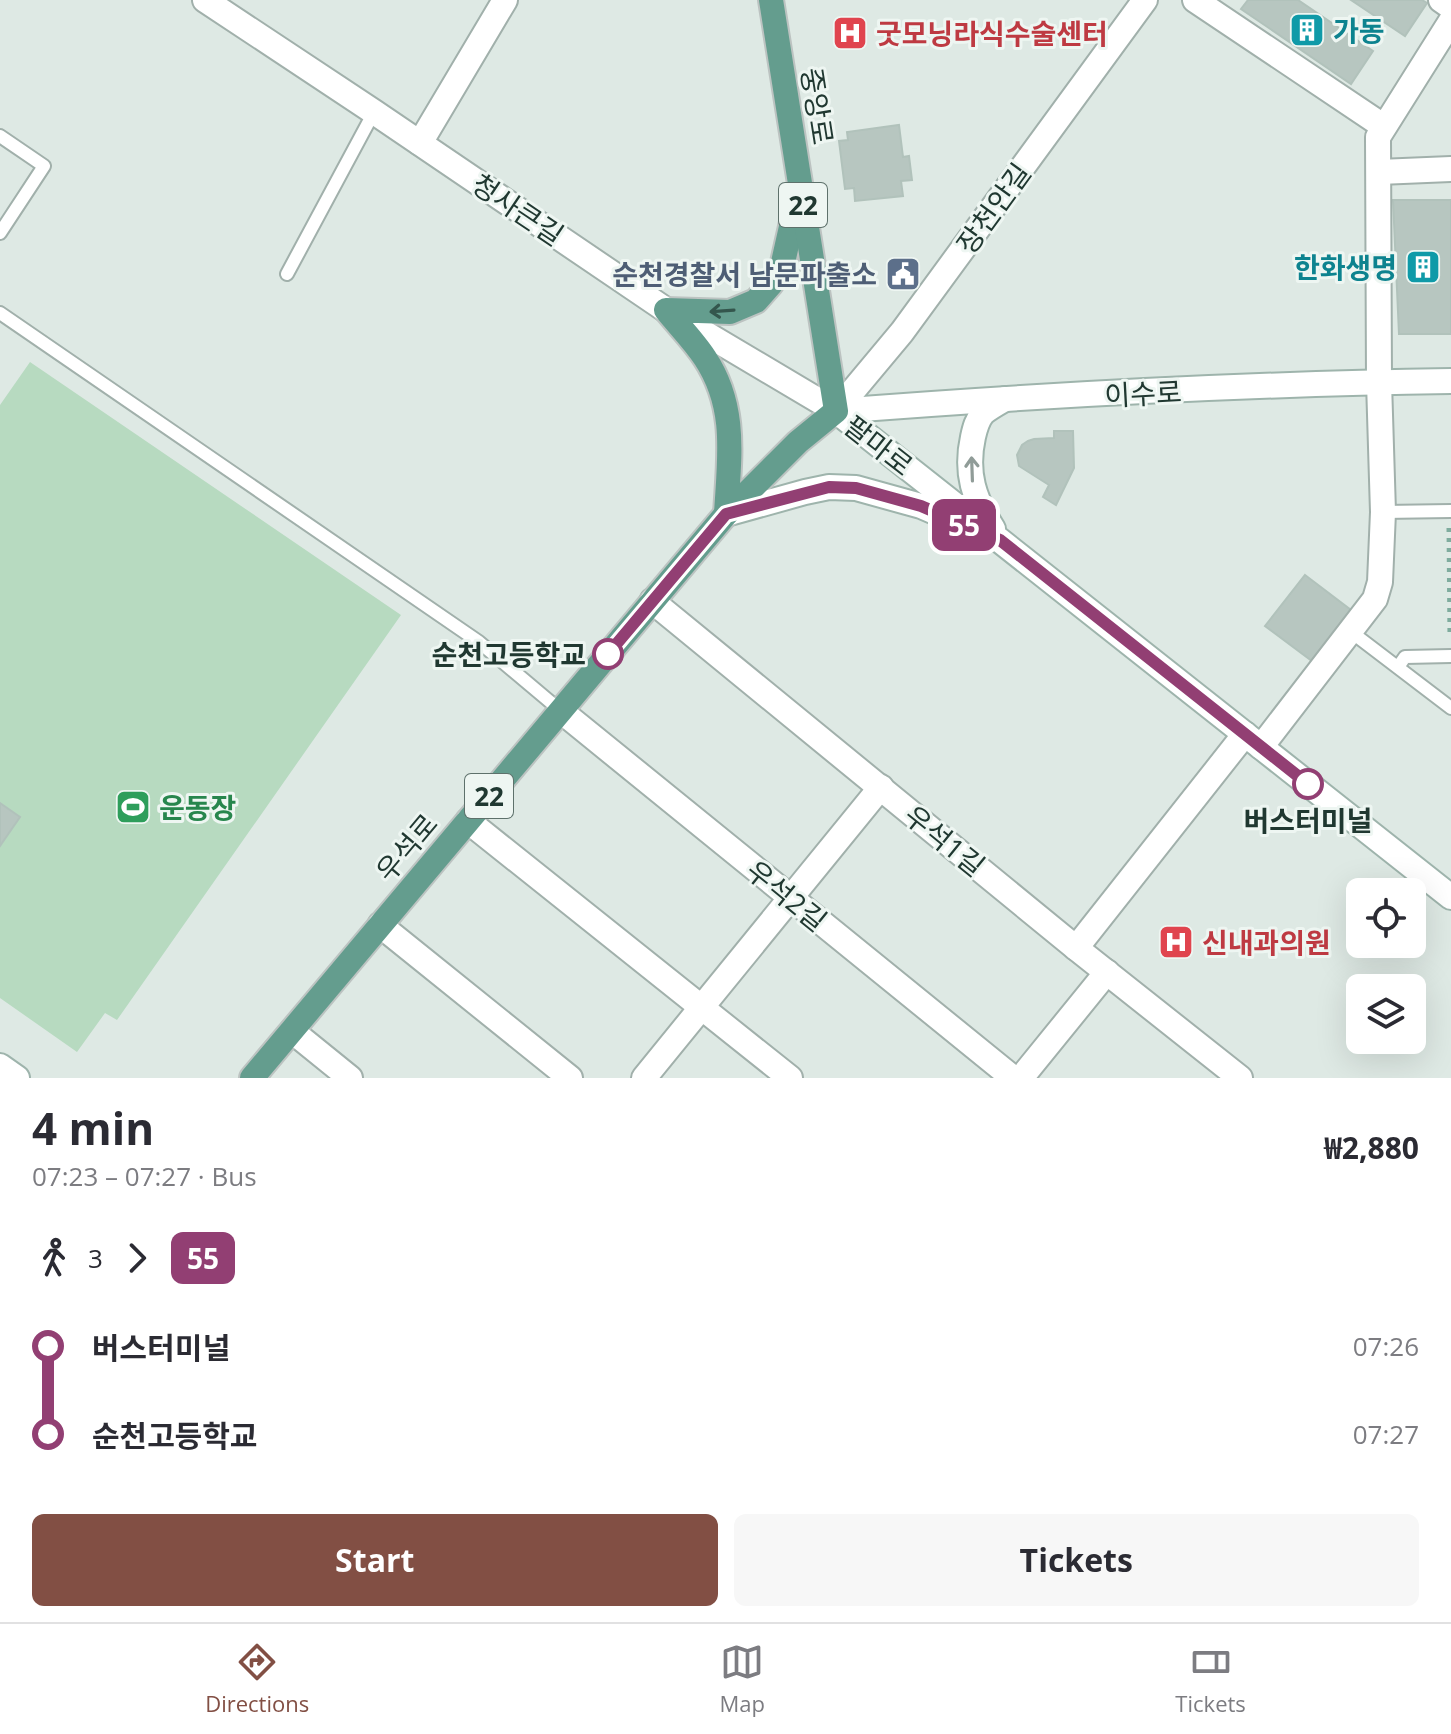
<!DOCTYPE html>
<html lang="en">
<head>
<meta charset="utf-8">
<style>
  body { margin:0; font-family:"Open Sans","Noto Sans KR",sans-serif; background:#f7f7f7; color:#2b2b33; height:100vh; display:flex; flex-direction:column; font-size:30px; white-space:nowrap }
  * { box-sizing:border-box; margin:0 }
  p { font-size:26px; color:#7c7c81 }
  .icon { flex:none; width:44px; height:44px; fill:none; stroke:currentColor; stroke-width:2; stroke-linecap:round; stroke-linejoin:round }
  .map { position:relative; height:1078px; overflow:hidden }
  .panel { display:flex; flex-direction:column; background:#fff; flex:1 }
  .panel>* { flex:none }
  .badge { padding:0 16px; border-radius:12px; font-size:28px; line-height:52px }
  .tools { position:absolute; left:1346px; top:878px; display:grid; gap:16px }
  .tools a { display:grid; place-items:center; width:80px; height:80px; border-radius:12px; background:#fff; box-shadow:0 8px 32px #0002; font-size:40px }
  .map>.badge { position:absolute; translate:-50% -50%; box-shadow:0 0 0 4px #fff }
  .legs { display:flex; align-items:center; gap:12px; height:88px; padding:0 32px; font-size:26px }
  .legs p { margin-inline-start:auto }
  .headline { display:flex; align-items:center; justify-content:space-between; height:136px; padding:0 32px }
  h1 { font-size:44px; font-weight:700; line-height:60px }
  .primary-button { display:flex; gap:16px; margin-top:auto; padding:16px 32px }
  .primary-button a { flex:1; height:92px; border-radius:12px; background:#824f44; color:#fff; font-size:32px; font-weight:700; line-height:92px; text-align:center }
  .primary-button a+a { background:#f7f7f7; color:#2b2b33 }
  ul { padding:0 32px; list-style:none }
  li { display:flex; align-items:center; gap:28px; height:88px; font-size:30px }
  li i { display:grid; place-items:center; width:12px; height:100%; margin:0 10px; background:currentColor }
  li i::after { content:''; width:20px; height:20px; margin:-10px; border:6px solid; border-radius:50%; background:#fff }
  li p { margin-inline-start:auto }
  li:first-child i { background:linear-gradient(#0000 50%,currentColor 0) }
  li:last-child i { background:linear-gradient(currentColor 50%,#0000 0) }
  .dock { display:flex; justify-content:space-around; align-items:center; height:112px; border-top:2px solid #e1e1e2; background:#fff; font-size:22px; color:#7c7c81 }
  .dock a { display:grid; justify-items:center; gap:4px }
  .dock .selected { color:#824f44 }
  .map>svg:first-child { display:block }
  .green { fill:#b7dac0 }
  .building { fill:#b7c6c0; stroke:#b1c2bb; stroke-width:2 }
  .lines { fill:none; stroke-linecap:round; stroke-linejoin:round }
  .lane-casing { stroke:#a1b0ab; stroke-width:16 }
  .street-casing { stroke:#a1b0ab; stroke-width:28 }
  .secondary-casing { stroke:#9eb4ac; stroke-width:28 }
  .primary-casing { stroke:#bcc3c1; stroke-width:28 }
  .path { stroke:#7fac9e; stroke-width:5; stroke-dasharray:4 6; stroke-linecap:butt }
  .lane { stroke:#fff; stroke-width:12 }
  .street { stroke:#fff; stroke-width:24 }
  .secondary { stroke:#fff; stroke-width:24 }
  .primary { stroke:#649d8e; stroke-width:24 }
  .oneway { stroke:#34564d }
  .oneway2 { stroke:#909c98 }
  .line-1-casing { stroke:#fff; stroke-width:18 }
  .line-1 { stroke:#923f73; stroke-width:12 }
  .stop-1-dot { fill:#fff; stroke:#923f73; stroke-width:4 }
  .labels { text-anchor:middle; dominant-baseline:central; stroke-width:6; stroke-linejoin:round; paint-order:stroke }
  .shield { fill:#eef6f2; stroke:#5e716b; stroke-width:2 }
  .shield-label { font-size:26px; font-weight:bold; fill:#203831 }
  .culture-label { font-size:28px; font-weight:bold; fill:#0d838f; stroke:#eef6f2; text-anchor:start }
  .health-label { font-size:28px; font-weight:bold; fill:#be3a42; stroke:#eef6f2; text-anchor:start }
  .street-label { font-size:28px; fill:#203831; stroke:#eef6f2 }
  .service-label { font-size:28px; font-weight:bold; fill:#4e5e75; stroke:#eef6f2; text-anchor:end }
  .stop-label { font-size:28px; font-weight:bold; fill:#203831; stroke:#eef6f2; text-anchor:end }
  .leisure-label { font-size:28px; font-weight:bold; fill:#27864d; stroke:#eef6f2; text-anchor:start }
</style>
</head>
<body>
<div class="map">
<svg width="1451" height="1078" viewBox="0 0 1451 1078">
  <rect width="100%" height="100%" fill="#dee9e4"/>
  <path class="green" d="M30 362 401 615 117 1020 105 1013 77 1052 0 998V405Z"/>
  <g class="building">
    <path d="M1248 0H1298L1373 51 1351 84 1241 9Z"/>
    <path d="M1351 0H1422L1427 3 1405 36Z"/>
    <path d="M899 125 903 157 909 156 912 180 901 181 903 196 855 201 854 188 845 189 839 141 848 140 847 132Z"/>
    <path d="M1393 200H1451V334H1399Z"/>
    <path d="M1054 431H1073L1074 468 1056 505 1043 497 1049 485 1019 466 1017 455 1022 445 1028 441 1034 439 1054 438Z"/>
    <path d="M1305 575 1351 610 1312 661 1265 626Z"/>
    <path d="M0 803 20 817 0 846Z"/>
  </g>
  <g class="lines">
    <g class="lane-casing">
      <g id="lane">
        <path d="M0 136 44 166 0 233"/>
        <path d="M287 274 374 112"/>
        <path d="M0 313 479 642 561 711"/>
        <path d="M1383 512 1451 511"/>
        <path d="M1350 631 1451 708"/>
        <path d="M1398 667 1405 657 1451 656"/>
      </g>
    </g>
    <g class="street-casing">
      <g id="street">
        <path d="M205 0 374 112 666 310 836 411 902 332 1145 0"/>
        <path d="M1195 0 1383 126"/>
        <path d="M1441 0 1451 7"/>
        <path d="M420 143 505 0"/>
        <path d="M1379 172 1451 169"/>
        <path d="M652 601 1076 948 1240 1078"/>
        <path d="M561 711 1013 1078"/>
        <path d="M1261 747 1375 599 1380 582 1383 512 1379 382 1378 137 1451 21"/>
        <path d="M468 821 790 1078"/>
        <path d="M380 925 570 1078"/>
        <path d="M1076 948 1245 734"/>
        <path d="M292 1031 350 1078"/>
        <path d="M644 1078 881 787"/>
        <path d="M1021 1078 1107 972"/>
      </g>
    </g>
    <g class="secondary-casing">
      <g id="secondary">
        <path d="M836 411 1451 897"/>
        <path d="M836 411C1040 395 1246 384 1451 381"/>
        <path d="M726 514 805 492 829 487 856 488 921 506 972 528"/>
        <path d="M993 529C974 499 965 473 973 437 975 428 977 420 983 413 989 408 998 403 1005 399"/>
        <path d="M0 1066 17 1078"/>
      </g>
    </g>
    <g class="primary-casing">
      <g id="primary">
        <path d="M726 514C729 459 738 408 705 358 694 341 679 326 666 310L730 312 756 301 771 284 782 267 797 200"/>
        <path d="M252 1078 726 514 798 442 836 411 771 0"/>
      </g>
    </g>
    <path class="path" d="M1449 528 1450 638"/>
    <use href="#lane" class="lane"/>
    <use href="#street" class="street"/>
    <use href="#secondary" class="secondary"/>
    <use href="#primary" class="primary"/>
  </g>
  <defs><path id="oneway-shaft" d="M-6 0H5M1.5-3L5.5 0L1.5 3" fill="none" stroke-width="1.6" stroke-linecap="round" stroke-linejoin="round" transform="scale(2)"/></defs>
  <use class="oneway" href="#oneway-shaft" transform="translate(722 311) rotate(176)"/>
  <use class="oneway2" href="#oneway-shaft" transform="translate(972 469) rotate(-92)"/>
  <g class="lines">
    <g class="line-1-casing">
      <path id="line-1" d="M608 654 726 514 829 487 856 488 921 506 1000 540 1308 784"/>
    </g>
    <use href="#line-1" class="line-1"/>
  </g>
  <defs>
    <g id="building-square" transform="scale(1.8)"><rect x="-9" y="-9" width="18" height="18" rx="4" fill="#0f9aa8" stroke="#eef6f2"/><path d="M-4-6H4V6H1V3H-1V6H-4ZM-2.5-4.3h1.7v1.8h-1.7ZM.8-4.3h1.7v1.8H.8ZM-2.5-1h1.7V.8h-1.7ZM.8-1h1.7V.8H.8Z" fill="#fff"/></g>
    <g id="hospital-square" transform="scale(1.8)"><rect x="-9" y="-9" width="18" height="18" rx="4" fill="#e0444e" stroke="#eef6f2"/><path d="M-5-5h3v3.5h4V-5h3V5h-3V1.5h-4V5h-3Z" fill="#fff"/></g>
    <g id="civic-square" transform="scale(1.8)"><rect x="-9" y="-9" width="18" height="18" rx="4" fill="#5c6f8a" stroke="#eef6f2"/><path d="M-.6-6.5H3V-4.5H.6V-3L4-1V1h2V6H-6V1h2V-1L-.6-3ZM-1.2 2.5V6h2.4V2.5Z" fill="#fff"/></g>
    <g id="stadium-square" transform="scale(1.8)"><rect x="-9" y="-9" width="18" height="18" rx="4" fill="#2e9e5b" stroke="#eef6f2"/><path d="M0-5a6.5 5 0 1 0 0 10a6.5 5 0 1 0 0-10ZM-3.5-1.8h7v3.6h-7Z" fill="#fff"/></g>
  </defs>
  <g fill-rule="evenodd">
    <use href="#building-square" x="1307" y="30"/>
    <use href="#hospital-square" x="850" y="33"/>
    <use href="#building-square" x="1423" y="267"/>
    <use href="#civic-square" x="903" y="274"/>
    <use href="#stadium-square" x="133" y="807"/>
    <use href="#hospital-square" x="1176" y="942"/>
  </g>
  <g class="stop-1-dot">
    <circle cx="608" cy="654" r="14"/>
    <circle cx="1308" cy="784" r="14"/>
  </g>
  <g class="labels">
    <g class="shield">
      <rect x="779" y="183" width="48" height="44" rx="6"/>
      <rect x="465" y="774" width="48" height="44" rx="6"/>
    </g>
    <g class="shield-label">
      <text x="803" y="205">22</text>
      <text x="489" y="796">22</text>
    </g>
    <g class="culture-label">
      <text x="1333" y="30">가동</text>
      <text x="1397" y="267" text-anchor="end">한화생명</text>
    </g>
    <g class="health-label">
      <text x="876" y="33">굿모닝라식수술센터</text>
      <text x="1202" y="942">신내과의원</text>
    </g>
    <g class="street-label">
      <text transform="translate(818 106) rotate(81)">중앙로</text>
      <text transform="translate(993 208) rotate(-54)">장천안길</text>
      <text transform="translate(518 209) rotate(34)">청사큰길</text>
      <text transform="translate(1143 393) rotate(-3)">이수로</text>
      <text transform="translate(879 445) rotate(38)">팔마로</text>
      <text transform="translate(945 840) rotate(39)">우석1길</text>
      <text transform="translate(406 847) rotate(-50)">우석로</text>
      <text transform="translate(787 895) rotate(39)">우석2길</text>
    </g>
    <g class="service-label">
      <text x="877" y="274">순천경찰서 남문파출소</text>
    </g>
    <g class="stop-label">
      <text x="586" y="654">순천고등학교</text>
      <text x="1308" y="820" text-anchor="middle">버스터미널</text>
    </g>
    <g class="leisure-label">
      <text x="159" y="807">운동장</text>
    </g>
  </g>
</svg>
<div class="tools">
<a><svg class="icon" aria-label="locate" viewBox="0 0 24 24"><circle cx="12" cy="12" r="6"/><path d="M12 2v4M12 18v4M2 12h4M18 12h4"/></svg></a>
<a><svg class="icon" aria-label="layers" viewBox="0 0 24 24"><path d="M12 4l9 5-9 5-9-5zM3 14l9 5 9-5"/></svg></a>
</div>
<b class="badge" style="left:964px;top:525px;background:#923f73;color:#fff">55</b>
</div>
<section class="panel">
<div class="headline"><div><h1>4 min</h1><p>07:23 – 07:27 · Bus</p></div><b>₩2,880</b></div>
<div class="legs"><svg class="icon" aria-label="walk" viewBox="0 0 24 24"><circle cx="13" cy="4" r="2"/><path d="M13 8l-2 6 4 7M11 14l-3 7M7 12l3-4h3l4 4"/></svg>3<svg class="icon" aria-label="forward" viewBox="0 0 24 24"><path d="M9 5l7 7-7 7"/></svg><b class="badge" style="background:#923f73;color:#fff">55</b></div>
<ul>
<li><i style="color:#923f73"></i><b>버스터미널</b><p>07:26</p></li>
<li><i style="color:#923f73"></i><b>순천고등학교</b><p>07:27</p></li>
</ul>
<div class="primary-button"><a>Start</a><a>Tickets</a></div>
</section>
<nav class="dock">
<a class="selected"><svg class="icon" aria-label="directions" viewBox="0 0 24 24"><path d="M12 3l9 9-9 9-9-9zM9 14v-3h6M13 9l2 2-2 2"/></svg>Directions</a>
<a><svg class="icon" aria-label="map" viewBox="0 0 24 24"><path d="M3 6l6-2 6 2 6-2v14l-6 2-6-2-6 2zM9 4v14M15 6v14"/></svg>Map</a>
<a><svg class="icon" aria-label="tickets" viewBox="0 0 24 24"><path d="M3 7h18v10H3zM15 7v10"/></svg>Tickets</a>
</nav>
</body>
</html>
